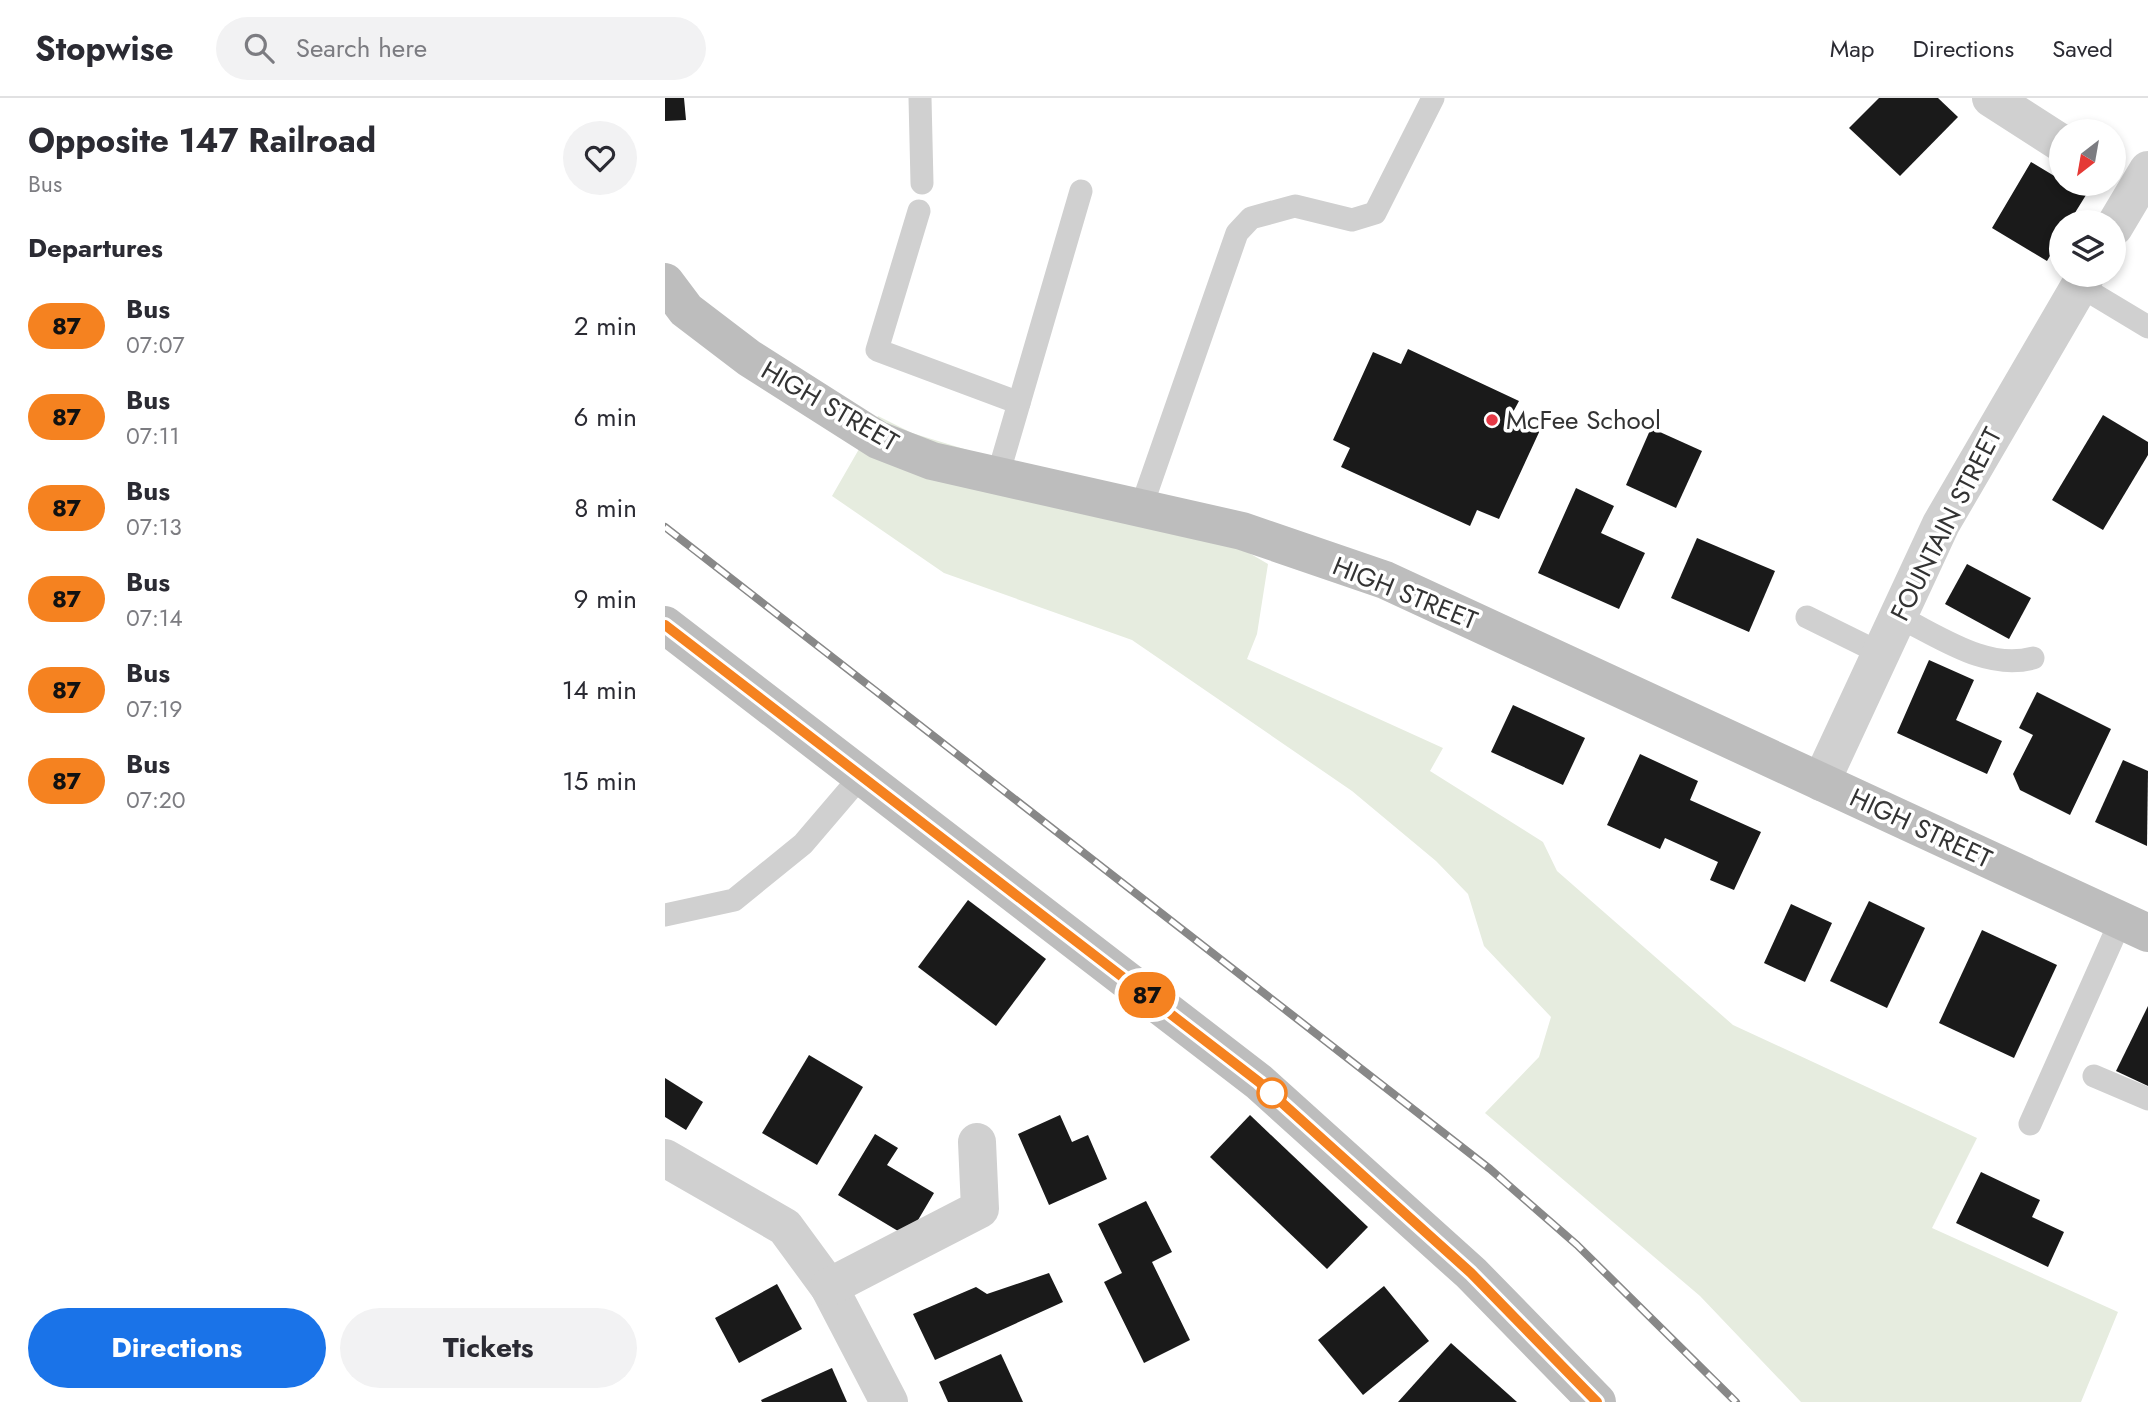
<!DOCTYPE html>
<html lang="en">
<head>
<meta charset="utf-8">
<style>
  body { margin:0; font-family:Jost,sans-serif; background:#f2f2f3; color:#2b2b33; height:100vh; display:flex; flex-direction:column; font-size:26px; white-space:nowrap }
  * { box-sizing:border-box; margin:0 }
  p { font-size:23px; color:#7c7c81 }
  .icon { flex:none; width:38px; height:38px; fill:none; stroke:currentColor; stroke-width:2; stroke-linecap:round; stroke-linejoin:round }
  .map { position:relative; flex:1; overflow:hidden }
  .details { display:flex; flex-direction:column; background:#fff; width:665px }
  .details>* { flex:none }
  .badge { padding:0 14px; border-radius:23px; font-size:24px; line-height:46px }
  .needle { width:46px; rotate:211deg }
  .buttons { position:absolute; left:1384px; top:21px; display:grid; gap:14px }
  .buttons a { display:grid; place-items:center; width:77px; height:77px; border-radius:50%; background:#fff; box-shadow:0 4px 10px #0003; font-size:35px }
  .map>.badge { position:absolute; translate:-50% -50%; box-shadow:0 0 0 4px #fff }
  h2 { padding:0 28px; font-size:26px; line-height:63px }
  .round { display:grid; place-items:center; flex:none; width:74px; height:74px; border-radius:37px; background:#f2f2f3 }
  .headline { display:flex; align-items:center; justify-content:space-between; height:119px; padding:0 28px }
  h1 { font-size:33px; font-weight:700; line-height:52px }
  .action { display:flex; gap:14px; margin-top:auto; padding:14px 28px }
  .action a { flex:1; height:80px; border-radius:42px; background:#1a73e8; color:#fff; font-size:28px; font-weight:700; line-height:80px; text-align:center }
  .action a+a { background:#f2f2f3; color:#2b2b33 }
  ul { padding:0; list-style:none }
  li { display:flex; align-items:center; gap:21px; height:91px; padding:0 28px }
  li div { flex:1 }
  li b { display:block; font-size:26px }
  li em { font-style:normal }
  li .badge { min-width:77px; font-weight:700; text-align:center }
  header { display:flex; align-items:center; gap:42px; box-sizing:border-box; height:98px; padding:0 35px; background:#fff; border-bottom:2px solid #e1e1e2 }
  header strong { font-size:33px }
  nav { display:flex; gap:38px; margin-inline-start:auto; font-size:24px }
  .search { width:490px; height:63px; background:#f2f2f3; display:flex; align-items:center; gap:18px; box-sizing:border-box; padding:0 24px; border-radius:38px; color:#7c7c81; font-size:26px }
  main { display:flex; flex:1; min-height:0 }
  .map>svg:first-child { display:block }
  .green { fill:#e6ecdf }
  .building { fill:#1a1a1a }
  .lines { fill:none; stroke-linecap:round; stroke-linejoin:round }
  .service { stroke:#d0d0d0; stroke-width:23 }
  .minor { stroke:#d0d0d0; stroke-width:38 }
  .secondary { stroke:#bdbdbd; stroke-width:38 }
  .rail-casing { stroke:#888; stroke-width:8 }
  .rail { stroke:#fff; stroke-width:5; stroke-dasharray:16; stroke-linecap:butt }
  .line-casing { stroke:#fff; stroke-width:16 }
  .line { stroke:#f58220; stroke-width:10 }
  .poi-dot { fill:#e63946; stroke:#fff; stroke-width:2.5 }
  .stop-dot { fill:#fff; stroke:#f58220; stroke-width:3.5 }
  .labels { text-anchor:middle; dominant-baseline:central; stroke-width:7; stroke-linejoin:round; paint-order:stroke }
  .street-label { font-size:26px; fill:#333; stroke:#fff }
  .poi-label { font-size:26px; fill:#333; stroke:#fff; text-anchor:start }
</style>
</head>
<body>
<header>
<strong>Stopwise</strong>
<div class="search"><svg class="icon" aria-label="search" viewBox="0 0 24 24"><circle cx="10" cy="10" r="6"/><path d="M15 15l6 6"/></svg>Search here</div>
<nav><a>Map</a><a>Directions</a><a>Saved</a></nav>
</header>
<main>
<section class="details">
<div class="headline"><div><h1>Opposite 147 Railroad</h1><p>Bus</p></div><a class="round"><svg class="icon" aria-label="heart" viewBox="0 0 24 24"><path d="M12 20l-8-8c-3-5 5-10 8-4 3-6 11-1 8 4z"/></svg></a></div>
<h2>Departures</h2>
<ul>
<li><span class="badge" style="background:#f58220;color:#111">87</span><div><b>Bus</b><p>07:07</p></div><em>2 min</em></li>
<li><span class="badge" style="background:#f58220;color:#111">87</span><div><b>Bus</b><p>07:11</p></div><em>6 min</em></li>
<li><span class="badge" style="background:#f58220;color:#111">87</span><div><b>Bus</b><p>07:13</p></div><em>8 min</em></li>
<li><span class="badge" style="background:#f58220;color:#111">87</span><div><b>Bus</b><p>07:14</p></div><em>9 min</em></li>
<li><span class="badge" style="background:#f58220;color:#111">87</span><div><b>Bus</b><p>07:19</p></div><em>14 min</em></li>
<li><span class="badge" style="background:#f58220;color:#111">87</span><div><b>Bus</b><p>07:20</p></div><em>15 min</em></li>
</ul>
<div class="action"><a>Directions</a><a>Tickets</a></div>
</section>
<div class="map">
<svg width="1483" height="1304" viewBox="0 0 1483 1304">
  <rect width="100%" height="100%" fill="#fff"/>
  <path class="green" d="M213 318 247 335 309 354 483 396 603 466 592 536 582 561 778 650 765 673 878 744 892 773 1068 927 1312 1040 1267 1130 1453 1214 1416 1304H1136L1035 1198 820 1015 874 959 886 919 819 848 803 796 771 763 687 693 467 542 279 475 167 398Z"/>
  <g class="building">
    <path d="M0 0H19L21 22 0 23Z"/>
    <path d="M1214 0H1273L1293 19 1235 78 1184 30Z"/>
    <path d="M1366 64 1396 82V86H1403L1421 97 1408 118 1418 124H1396V146L1393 144 1382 163 1327 130Z"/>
    <path d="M743 251 854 303 847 316 876 330 834 421 812 412 805 428 676 369 685 350 668 342 708 254 736 266Z"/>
    <path d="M1438 317 1483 344V357L1438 432 1387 402Z"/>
    <path d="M986 330 1037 353 1011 410 961 387Z"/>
    <path d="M911 390 949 408 936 435 980 455 954 511 873 475Z"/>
    <path d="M1032 440 1110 473 1084 534 1006 500Z"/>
    <path d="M1302 466 1366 500 1344 541 1280 506Z"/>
    <path d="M1264 562 1309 582 1291 622 1337 643 1322 676 1232 635Z"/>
    <path d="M1372 594 1446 631 1405 717 1355 692 1348 676 1368 637 1354 630Z"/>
    <path d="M848 607 920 640 898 687 826 654Z"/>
    <path d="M975 656 1033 683 1025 702 1096 734 1069 792 1045 782 1053 764 1000 740 995 751 942 727Z"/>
    <path d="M1458 662 1483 673 1482 748 1430 724Z"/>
    <path d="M303 802 381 861 331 928 253 869Z"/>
    <path d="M1204 803 1260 830 1222 910 1165 883Z"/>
    <path d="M1126 806 1167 825 1140 884 1099 865Z"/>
    <path d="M1317 832 1392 867 1349 960 1274 925Z"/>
    <path d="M1483 908V988L1451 973Z"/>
    <path d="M144 957 198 989 152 1067 97 1035Z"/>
    <path d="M0 980 38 1004 21 1032 0 1019Z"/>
    <path d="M395 1017 407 1044 423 1037 442 1081 384 1107 353 1036Z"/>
    <path d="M585 1017 703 1129 662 1171 545 1059Z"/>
    <path d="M210 1036 233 1050 222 1067 269 1095 243 1139 173 1097Z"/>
    <path d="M1316 1074 1375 1102 1367 1119 1399 1134 1383 1169 1291 1125Z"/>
    <path d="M481 1103 507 1154 487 1164 525 1242 479 1265 439 1184 457 1175 433 1126Z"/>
    <path d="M384 1175 398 1204 270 1262 248 1216 311 1189 322 1196Z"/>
    <path d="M112 1186 137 1231 74 1265 50 1220Z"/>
    <path d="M719 1188 764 1243 698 1297 653 1242Z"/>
    <path d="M786 1245 852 1304H733Z"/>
    <path d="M336 1256 358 1304H283L274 1284Z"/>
    <path d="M167 1270 182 1304H97L96 1302Z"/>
  </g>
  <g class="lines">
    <g class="service">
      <path d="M255 0 257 85"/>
      <path d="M254 113 212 252 354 305"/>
      <path d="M1415 188 1483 229"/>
      <path d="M333 377 416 93"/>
      <path d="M476 410 572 135 586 120 630 108 687 122 710 115 768 0"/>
      <path d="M1232 518C1274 538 1321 573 1368 560"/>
      <path d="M1142 519 1215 555"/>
      <path d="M0 817 69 802 138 746 197 677"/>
      <path d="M1429 978 1483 1001"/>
      <path d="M1365 1026 1456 822"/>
    </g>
    <g class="minor">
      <path d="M1326 0 1396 45"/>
      <path d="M1449 129 1483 72"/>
      <path d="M1156 684 1276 426 1421 177"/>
      <path d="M0 1060 120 1129 164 1189 224 1304"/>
      <path d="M164 1189 315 1111 312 1044"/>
    </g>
    <g class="secondary">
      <path d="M0 184 21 212 84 260 213 342 267 363 577 433 720 482 1483 835"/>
      <path d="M0 527 594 984 806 1175 932 1304"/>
    </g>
    <g class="rail-casing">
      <path id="rail" d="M0 429 825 1071 912 1147 1071 1304"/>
    </g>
    <use href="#rail" class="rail"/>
  </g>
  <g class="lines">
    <g class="line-casing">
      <path id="line" d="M0 527 594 984 806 1175 932 1304"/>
    </g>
    <use href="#line" class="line"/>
  </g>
  <circle class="poi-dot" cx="827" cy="322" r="7"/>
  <circle class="stop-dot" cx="607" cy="995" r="14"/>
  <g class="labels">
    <g class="street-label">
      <text transform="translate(165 308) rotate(30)">HIGH STREET</text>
      <text transform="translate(1281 426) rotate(-63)">FOUNTAIN STREET</text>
      <text transform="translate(740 495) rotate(22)">HIGH STREET</text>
      <text transform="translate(1256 730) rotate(25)">HIGH STREET</text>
    </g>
    <g class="poi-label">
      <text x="841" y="322">McFee School</text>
    </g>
  </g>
</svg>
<div class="buttons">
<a><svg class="needle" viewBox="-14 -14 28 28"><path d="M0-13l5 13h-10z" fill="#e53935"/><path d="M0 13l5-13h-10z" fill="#7c7c81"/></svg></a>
<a><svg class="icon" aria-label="layers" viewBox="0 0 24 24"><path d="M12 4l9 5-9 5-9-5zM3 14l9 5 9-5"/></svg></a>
</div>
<b class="badge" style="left:482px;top:897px;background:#f58220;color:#111">87</b>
</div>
</main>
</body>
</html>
